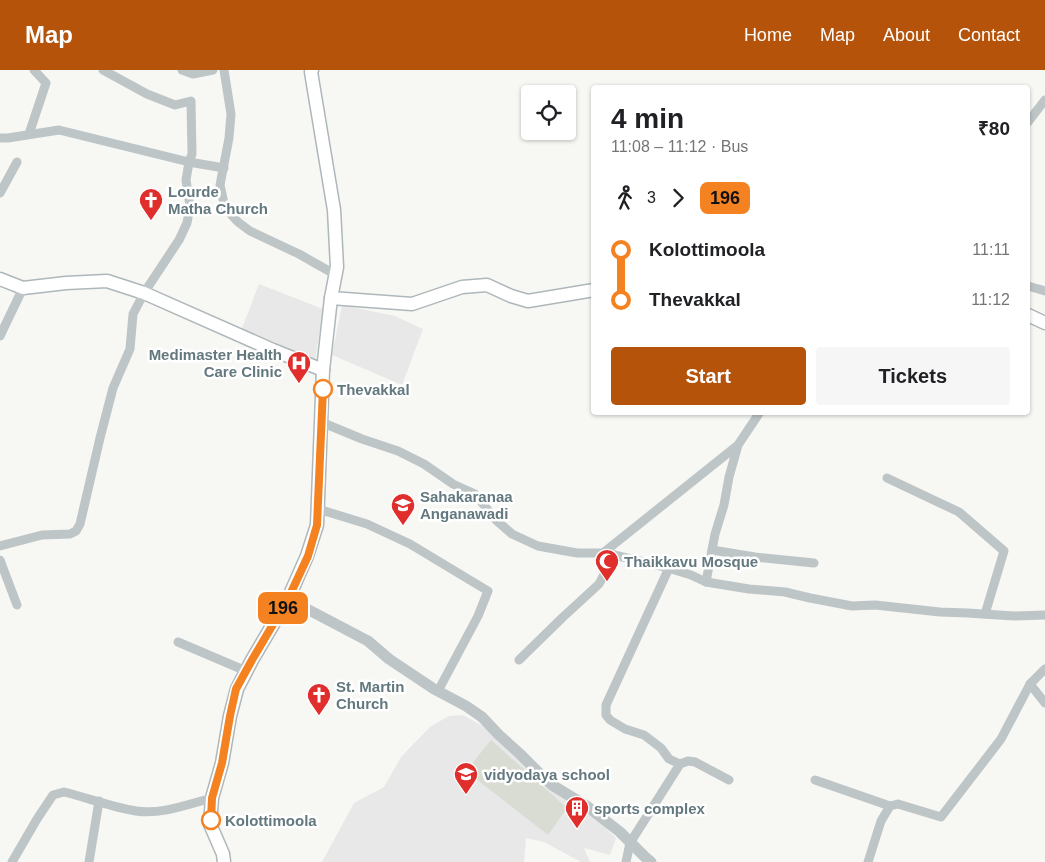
<!DOCTYPE html>
<html lang="en">
<head>
<meta charset="utf-8">
<style>
  body { margin:0; font-family:Helvetica,sans-serif; background:#f6f6f6; color:#202124; height:100vh; display:flex; flex-direction:column; font-size:19px; white-space:nowrap }
  * { box-sizing:border-box; margin:0 }
  p { font-size:16px; color:#757577 }
  .icon { flex:none; width:28px; height:28px; fill:none; stroke:currentColor; stroke-width:2; stroke-linecap:round; stroke-linejoin:round }
  .map { position:relative; flex:1; overflow:hidden }
  .side { position:absolute; left:591px; top:15px; width:439px; height:330px; display:flex; flex-direction:column; background:#fff; border-radius:5px; box-shadow:0 1px 4px #0004 }
  .side>* { flex:none }
  .badge { padding:0 10px; border-radius:8px; font-size:18px; line-height:32px }
  .fabs { position:absolute; left:521px; top:15px; display:grid; gap:10px }
  .fabs a { display:grid; place-items:center; width:55px; height:55px; border-radius:5px; background:#fff; box-shadow:0 1px 4px #0004; font-size:25px }
  .map>.badge { position:absolute; translate:-50% -50%; box-shadow:0 0 0 2px #fff }
  .legs { display:flex; align-items:center; gap:8px; height:55px; padding:0 20px; font-size:16px }
  .legs p { margin-inline-start:auto }
  .head { display:flex; align-items:center; justify-content:space-between; height:85px; padding:0 20px }
  h1 { font-size:28px; font-weight:700; line-height:38px }
  .primary-button { display:flex; gap:10px; margin-top:auto; padding:10px 20px }
  .primary-button a { flex:1; height:58px; border-radius:5px; background:#b45309; color:#fff; font-size:20px; font-weight:700; line-height:58px; text-align:center }
  .primary-button a+a { background:#f6f6f6; color:#202124 }
  ul { padding:0 20px; list-style:none }
  li { display:flex; align-items:center; gap:18px; height:50px; font-size:19px }
  li i { display:grid; place-items:center; width:8px; height:100%; margin:0 6px; background:currentColor }
  li i::after { content:''; width:12px; height:12px; margin:-6px; border:4px solid; border-radius:50%; background:#fff }
  li p { margin-inline-start:auto }
  li:first-child i { background:linear-gradient(#0000 50%,currentColor 0) }
  li:last-child i { background:linear-gradient(currentColor 50%,#0000 0) }
  header { display:flex; align-items:center; gap:30px; box-sizing:border-box; height:70px; padding:0 25px; background:#b45309; color:#fff }
  header strong { font-size:24px }
  nav { display:flex; gap:28px; margin-inline-start:auto; font-size:18px }
  .map>svg:first-child { display:block }
  .built { fill:#e8e8e8 }
  .park { fill:#d8dcd3 }
  .lines { fill:none; stroke-linecap:round; stroke-linejoin:round }
  .secondary-casing { stroke:#aeb7ba; stroke-width:15 }
  .minor { stroke:#bec5c7; stroke-width:9 }
  .tertiary { stroke:#bec5c7; stroke-width:11 }
  .secondary { stroke:#fff; stroke-width:12 }
  .line-1-casing { stroke:#fff; stroke-width:11 }
  .line-1 { stroke:#f58220; stroke-width:8 }
  .stop-1-dot { fill:#fff; stroke:#f58220; stroke-width:2.5 }
  .labels { text-anchor:middle; dominant-baseline:central; stroke-width:5; stroke-linejoin:round; paint-order:stroke }
  .poi-label { font-size:15px; font-weight:bold; fill:#63797f; stroke:#fff; text-anchor:start }
  .stop-label { font-size:15px; font-weight:bold; fill:#63797f; stroke:#fff; text-anchor:start }
</style>
</head>
<body>
<header>
<strong>Map</strong>
<nav><a>Home</a><a>Map</a><a>About</a><a>Contact</a></nav>
</header>
<div class="map">
<svg width="1045" height="792" viewBox="0 0 1045 792">
  <rect width="100%" height="100%" fill="#f7f7f4"/>
  <g class="built">
    <path d="M259 214 323 239 315 291 241 261Z"/>
    <path d="M342 235 395 246 423 259 402 315 332 285Z"/>
    <path d="M463 645 499 665 603 755 616 768 610 785 584 778 590 792H581L544 772 526 768 524 792H322L354 733 384 717 401 687 431 656 449 646Z"/>
  </g>
  <path class="park" d="M491 670 567 738 548 765 466 701Z"/>
  <g class="lines">
    <g class="secondary-casing">
      <g id="secondary">
        <path d="M0 209 23 218 66 213 107 211 144 223 273 280 323 300"/>
        <path d="M331 228 412 234 462 217 487 215 511 226 528 231 594 220"/>
        <path d="M1028 245 1045 253"/>
        <path d="M224 792 223 784 210 754 212 728 222 693 230 646 237 619 252 590 288 529 307 486 317 455 323 300 331 228 337 197 334 140 311 2 312 0"/>
      </g>
    </g>
    <g class="minor">
      <path d="M103 0 147 24 175 35 191 31 192 84 189 92 224 98"/>
      <path d="M182 0 193 4 213 0"/>
      <path d="M224 0 231 44 229 68 220 115 225 138 238 152 250 161 299 184 336 205"/>
      <path d="M1028 52 1045 30"/>
      <path d="M29 64 46 13 34 0"/>
      <path d="M0 68H8L59 60 189 92 186 110 190 136 187 153 179 170 144 223 133 244 130 279 113 318 100 368 80 454 76 461 70 464 42 465 0 476"/>
      <path d="M0 123 17 92"/>
      <path d="M1028 216 1045 221"/>
      <path d="M0 266 23 218"/>
      <path d="M321 352 362 369 398 381 424 394 453 414 475 424 496 450 512 464 538 476 577 483H603L614 485 665 497 691 505 706 512 749 519 785 522 810 528 852 536 875 535 940 542 967 543 1014 546 1045 545"/>
      <path d="M887 408 959 442 1004 481 985 544"/>
      <path d="M318 439 367 454 410 474 488 521 478 546 438 621"/>
      <path d="M712 480 755 487 814 493"/>
      <path d="M603 483 738 375"/>
      <path d="M0 490 17 535"/>
      <path d="M669 498 606 635V645L610 650 625 659 644 665 661 678 669 689 680 694"/>
      <path d="M706 512 715 464 724 435 729 407 738 375 760 342"/>
      <path d="M178 572 246 601"/>
      <path d="M519 590 562 548 599 514 614 485"/>
      <path d="M1030 614 1045 633"/>
      <path d="M815 710 890 736"/>
      <path d="M12 792 37 749 53 725 64 722C88 728 112 737 136 741 161 745 189 734 212 728"/>
      <path d="M89 792 99 731"/>
      <path d="M626 792 630 773 680 694 688 691 695 692 729 710"/>
      <path d="M868 792 881 751 890 736 898 734 941 747 1001 669 1030 614 1045 599"/>
    </g>
    <path class="tertiary" d="M288 529 368 571 389 589 434 619 466 636 482 647 499 665 520 684 537 701 552 715 588 737 620 762 645 787 651 792"/>
    <use href="#secondary" class="secondary"/>
  </g>
  <g class="lines">
    <g class="line-1-casing">
      <path id="line-1" d="M211 750 212 728 222 693 230 646 236 619 252 590 288 529 308 486 317 455 323 319"/>
    </g>
    <use href="#line-1" class="line-1"/>
  </g>
  <defs>
    <g id="church-pin" transform="scale(1.25)"><path d="M0 17L-7.5 6A9.5 9.5 0 1 1 7.5 6Z" fill="#e02e2c" stroke="#fff"/><path d="M-1.2-6h2.4v3.5h3.3v2.4h-3.3V6h-2.4V-.1h-3.3v-2.4h3.3Z" fill="#fff"/></g>
    <g id="hospital-pin" transform="scale(1.25)"><path d="M0 17L-7.5 6A9.5 9.5 0 1 1 7.5 6Z" fill="#e02e2c" stroke="#fff"/><path d="M-5-5h3v3.5h4V-5h3V5h-3V1.5h-4V5h-3Z" fill="#fff"/></g>
    <g id="school-pin" transform="scale(1.25)"><path d="M0 17L-7.5 6A9.5 9.5 0 1 1 7.5 6Z" fill="#e02e2c" stroke="#fff"/><path d="M0-5L7-2L0 1L-7-2ZM-4 1L0 2.5L4 1V4Q0 6-4 4Z" fill="#fff"/></g>
    <g id="mosque-pin" transform="scale(1.25)"><path d="M0 17L-7.5 6A9.5 9.5 0 1 1 7.5 6Z" fill="#e02e2c" stroke="#fff"/><path d="M3.5-4.9A6 6 0 1 0 3.5 4.9A5 5 0 1 1 3.5-4.9Z" fill="#fff"/></g>
    <g id="building-pin" transform="scale(1.25)"><path d="M0 17L-7.5 6A9.5 9.5 0 1 1 7.5 6Z" fill="#e02e2c" stroke="#fff"/><path d="M-4-6H4V6H1V3H-1V6H-4ZM-2.5-4.3h1.7v1.8h-1.7ZM.8-4.3h1.7v1.8H.8ZM-2.5-1h1.7V.8h-1.7ZM.8-1h1.7V.8H.8Z" fill="#fff"/></g>
  </defs>
  <g fill-rule="evenodd">
    <use href="#church-pin" x="151" y="130"/>
    <use href="#hospital-pin" x="299" y="293"/>
    <use href="#school-pin" x="403" y="435"/>
    <use href="#mosque-pin" x="607" y="491"/>
    <use href="#church-pin" x="319" y="625"/>
    <use href="#school-pin" x="466" y="704"/>
    <use href="#building-pin" x="577" y="738"/>
  </g>
  <g class="stop-1-dot">
    <circle cx="323" cy="319" r="9"/>
    <circle cx="211" cy="750" r="9"/>
  </g>
  <g class="labels">
    <g class="poi-label">
      <text x="168" y="121">Lourde<tspan x="168" dy="17">Matha Church</tspan></text>
      <text x="282" y="284" text-anchor="end">Medimaster Health<tspan x="282" dy="17">Care Clinic</tspan></text>
      <text x="420" y="426">Sahakaranaa<tspan x="420" dy="17">Anganawadi</tspan></text>
      <text x="624" y="491">Thaikkavu Mosque</text>
      <text x="336" y="616">St. Martin<tspan x="336" dy="17">Church</tspan></text>
      <text x="484" y="704">vidyodaya school</text>
      <text x="594" y="738">sports complex</text>
    </g>
    <g class="stop-label">
      <text x="337" y="319">Thevakkal</text>
      <text x="225" y="750">Kolottimoola</text>
    </g>
  </g>
</svg>
<div class="fabs">
<a><svg class="icon" aria-label="locate" viewBox="0 0 24 24"><circle cx="12" cy="12" r="6"/><path d="M12 2v4M12 18v4M2 12h4M18 12h4"/></svg></a>
</div>
<b class="badge" style="left:283px;top:538px;background:#f58220;color:#111">196</b>
<section class="side">
<div class="head"><div><h1>4 min</h1><p>11:08 – 11:12 · Bus</p></div><b>₹80</b></div>
<div class="legs"><svg class="icon" aria-label="walk" viewBox="0 0 24 24"><circle cx="13" cy="4" r="2"/><path d="M13 8l-2 6 4 7M11 14l-3 7M7 12l3-4h3l4 4"/></svg>3<svg class="icon" aria-label="forward" viewBox="0 0 24 24"><path d="M9 5l7 7-7 7"/></svg><b class="badge" style="background:#f58220;color:#111">196</b></div>
<ul>
<li><i style="color:#f58220"></i><b>Kolottimoola</b><p>11:11</p></li>
<li><i style="color:#f58220"></i><b>Thevakkal</b><p>11:12</p></li>
</ul>
<div class="primary-button"><a>Start</a><a>Tickets</a></div>
</section>
</div>
</body>
</html>
